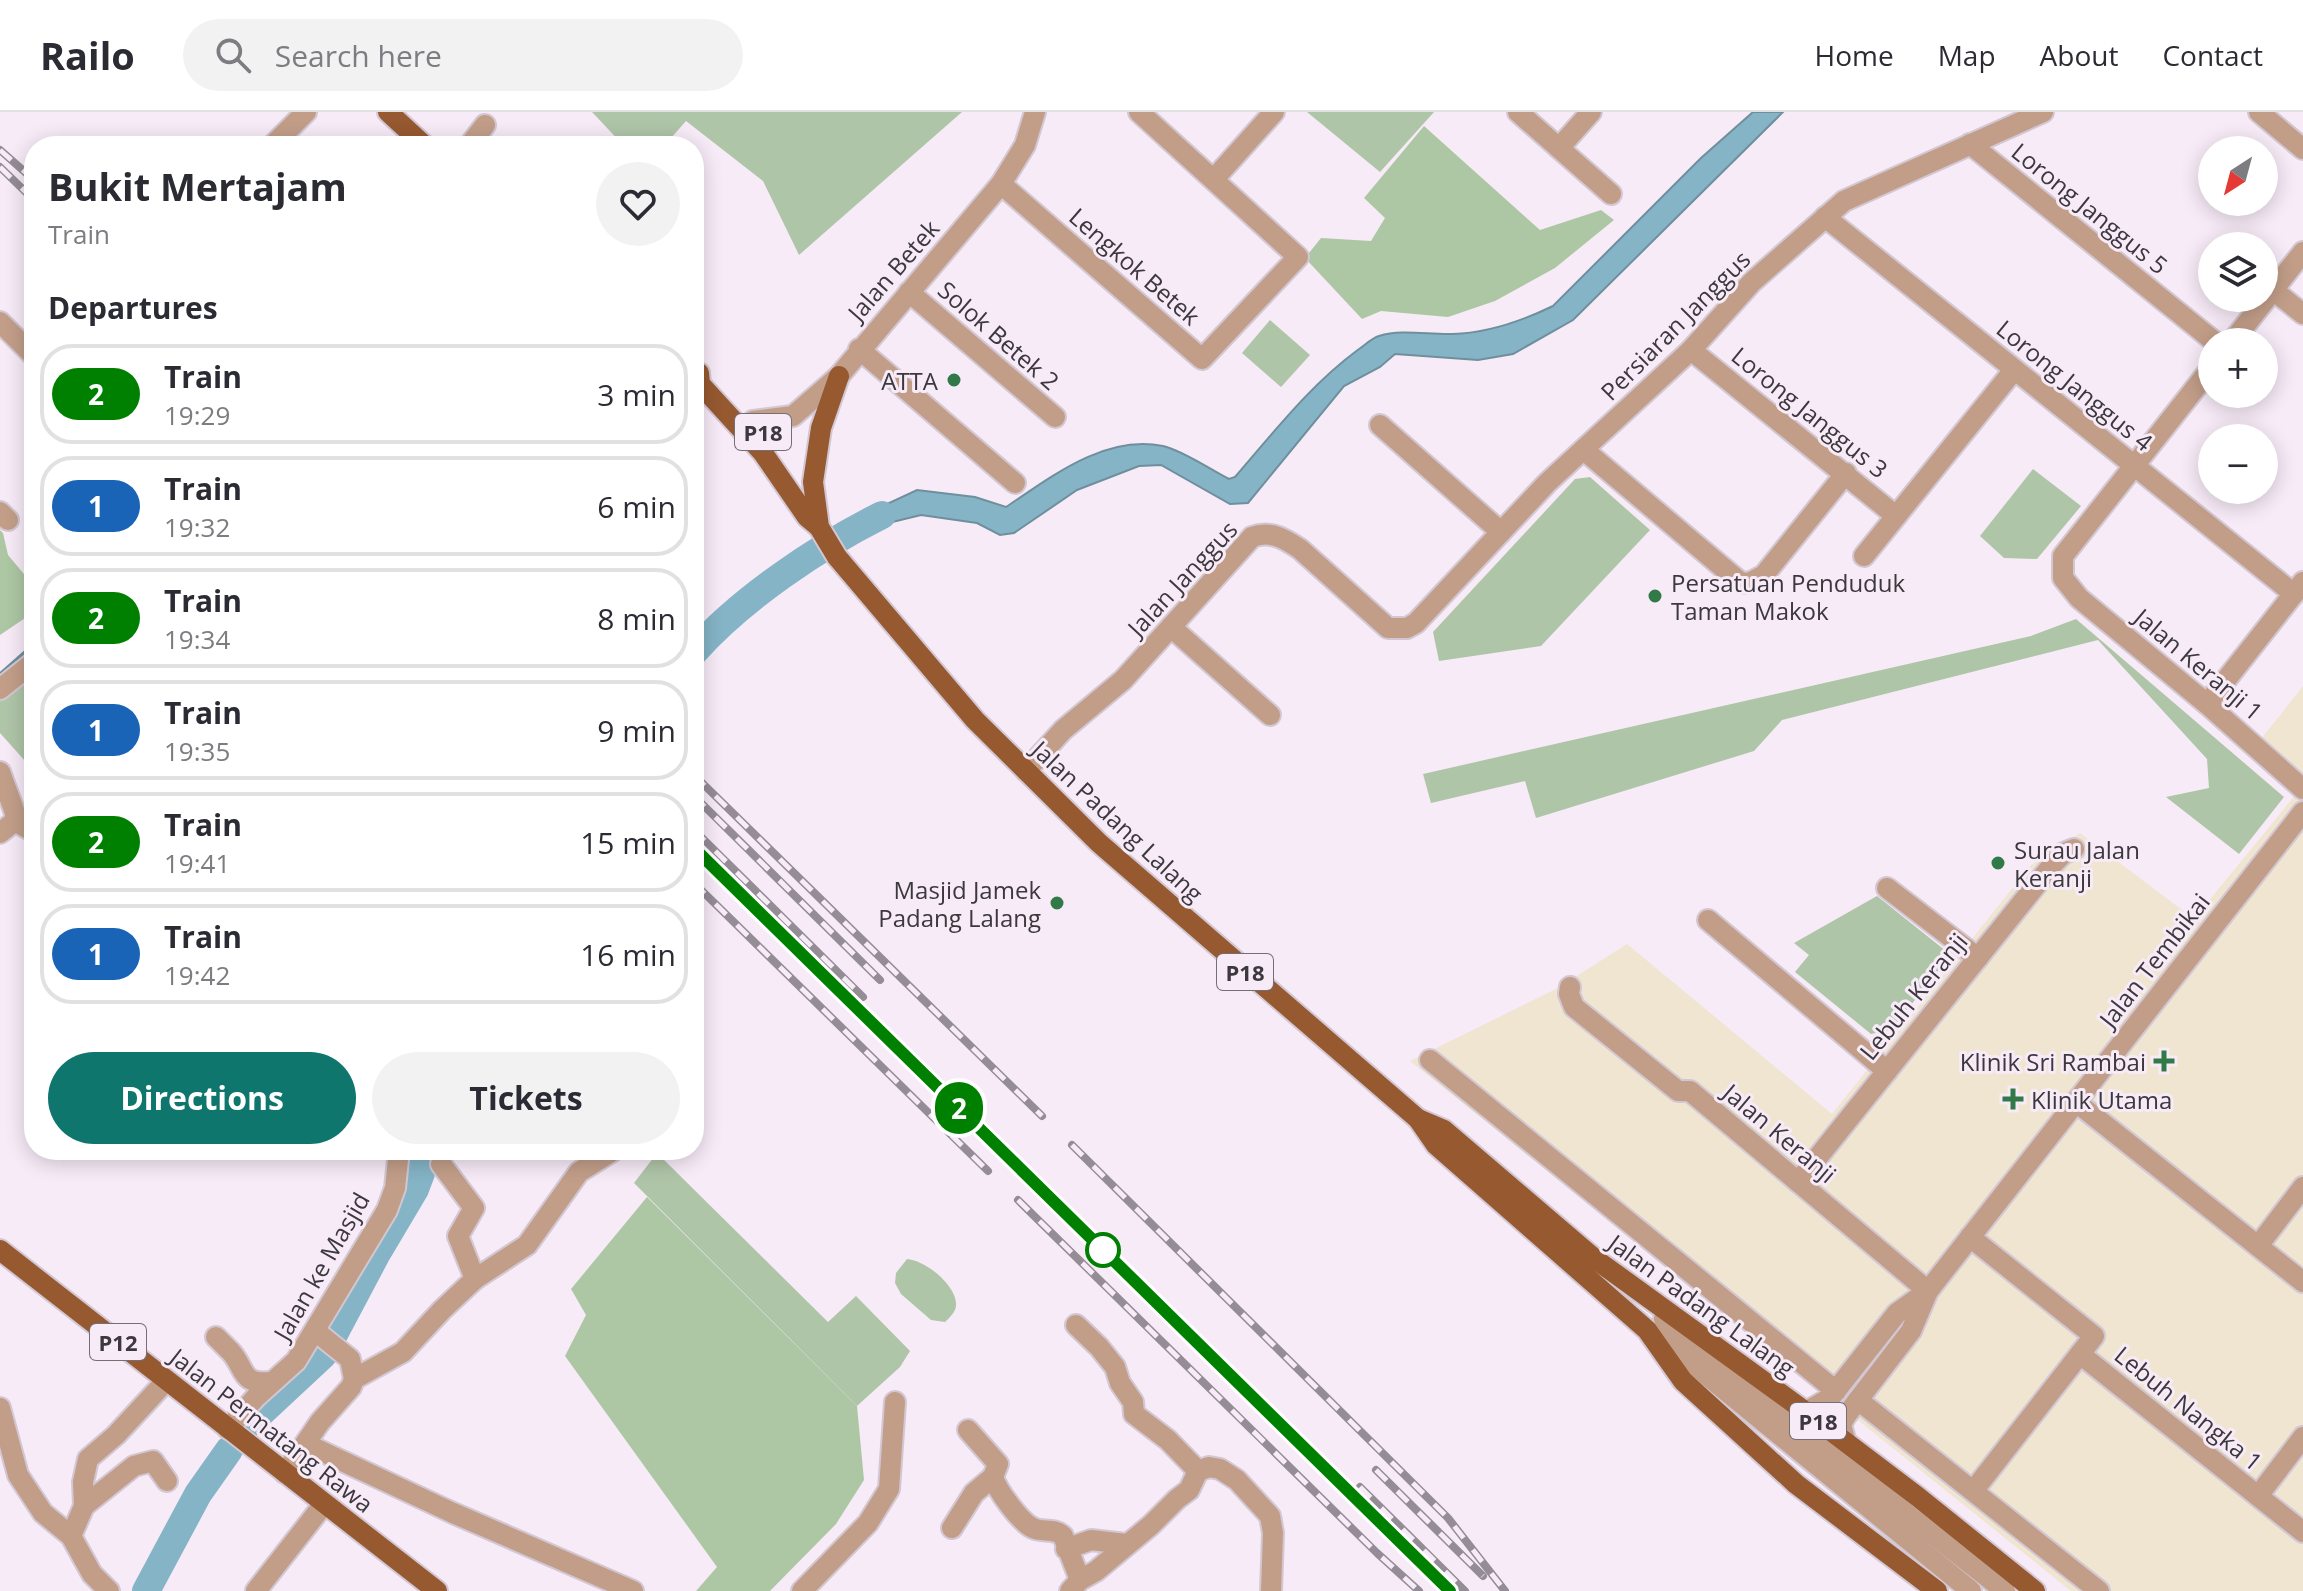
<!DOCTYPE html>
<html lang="en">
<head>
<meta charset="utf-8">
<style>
  body { margin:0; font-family:"Open Sans",sans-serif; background:#f2f2f3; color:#2b2b33; height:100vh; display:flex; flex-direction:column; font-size:30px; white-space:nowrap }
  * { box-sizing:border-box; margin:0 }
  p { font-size:26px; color:#7c7c81 }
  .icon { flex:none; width:44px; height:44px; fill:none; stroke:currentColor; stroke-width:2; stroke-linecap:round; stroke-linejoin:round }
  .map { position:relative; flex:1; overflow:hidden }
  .drawer { position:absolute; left:24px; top:24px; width:680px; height:1024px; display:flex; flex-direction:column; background:#fff; border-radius:32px; box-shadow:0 4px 20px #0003 }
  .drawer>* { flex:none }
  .badge { padding:0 16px; border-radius:26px; font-size:28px; line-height:52px }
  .needle { width:52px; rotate:216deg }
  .buttons { position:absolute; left:2198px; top:24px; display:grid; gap:16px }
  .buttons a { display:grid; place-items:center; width:80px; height:80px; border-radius:50%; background:#fff; box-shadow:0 4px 20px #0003; font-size:40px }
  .map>.badge { position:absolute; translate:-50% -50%; box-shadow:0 0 0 4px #fff }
  h2 { padding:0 24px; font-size:30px; line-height:72px }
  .round { display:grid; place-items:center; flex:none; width:84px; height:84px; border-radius:42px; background:#f2f2f3 }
  .summary { display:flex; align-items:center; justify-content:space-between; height:136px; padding:0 24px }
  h1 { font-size:38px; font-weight:700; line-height:60px }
  .button { display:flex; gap:16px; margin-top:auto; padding:16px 24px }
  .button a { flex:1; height:92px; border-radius:48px; background:#0f766e; color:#fff; font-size:32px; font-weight:700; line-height:92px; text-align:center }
  .button a+a { background:#f2f2f3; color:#2b2b33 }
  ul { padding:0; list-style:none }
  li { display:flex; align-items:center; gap:24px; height:100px; margin:0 16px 12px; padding:0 8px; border:4px solid #e1e1e2; border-radius:32px }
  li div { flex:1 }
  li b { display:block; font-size:30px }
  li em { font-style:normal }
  li .badge { min-width:88px; font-weight:700; text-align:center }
  header { display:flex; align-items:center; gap:48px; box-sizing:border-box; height:112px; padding:0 40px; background:#fff; border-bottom:2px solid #e1e1e2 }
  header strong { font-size:38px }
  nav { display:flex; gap:44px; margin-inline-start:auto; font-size:28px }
  .search { width:560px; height:72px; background:#f2f2f3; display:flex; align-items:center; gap:20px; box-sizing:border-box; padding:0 28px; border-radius:44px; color:#7c7c81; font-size:30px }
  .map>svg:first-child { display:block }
  .commercial { fill:#efe5d0 }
  .green { fill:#afc5a8 }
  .forest { fill:#adc7a4 }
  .water { fill:#85b4c6; stroke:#6f8f9d; stroke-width:2 }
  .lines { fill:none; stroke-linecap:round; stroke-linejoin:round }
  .stream { stroke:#6f8f9d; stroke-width:5 }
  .river { stroke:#85b4c6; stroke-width:28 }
  .minor-casing { stroke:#d2c7d3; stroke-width:24 }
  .major-casing { stroke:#d2c7d3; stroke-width:24 }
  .minor { stroke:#c29e89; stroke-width:20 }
  .major { stroke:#965930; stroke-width:20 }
  .rail-casing { stroke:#958d96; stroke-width:8 }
  .rail { stroke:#f7ebf8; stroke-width:5; stroke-dasharray:15; stroke-linecap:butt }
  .line-casing { stroke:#fff; stroke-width:18 }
  .line { stroke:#008000; stroke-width:12 }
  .poi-dot { fill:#317946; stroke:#f7ebf8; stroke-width:3 }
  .stop-dot { fill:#fff; stroke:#008000; stroke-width:4 }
  .labels { text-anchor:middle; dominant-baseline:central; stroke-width:6; stroke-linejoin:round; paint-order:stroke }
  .shield { fill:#f7ebf8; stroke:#746e75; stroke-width:2 }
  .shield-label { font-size:22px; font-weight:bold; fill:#3c383d }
  .street-label { font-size:24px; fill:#3c383d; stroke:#f7ebf8 }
  .poi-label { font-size:24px; fill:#3c383d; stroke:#f7ebf8; text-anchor:end }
</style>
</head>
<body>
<header>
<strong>Railo</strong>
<div class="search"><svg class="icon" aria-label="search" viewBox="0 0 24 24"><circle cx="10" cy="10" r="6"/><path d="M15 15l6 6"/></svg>Search here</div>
<nav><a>Home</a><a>Map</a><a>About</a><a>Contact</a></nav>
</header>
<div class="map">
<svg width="2303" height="1479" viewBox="0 0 2303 1479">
  <rect width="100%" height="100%" fill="#f7ebf8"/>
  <path class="commercial" d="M2303 574V1479H2071L1410 949 1558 876 1627 832 1832 1002 2031 753 2080 721 2194 807 2301 676 2254 636Z"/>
  <g class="green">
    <path d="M592 0H962L799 143 763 69 686 9 664 34H624Z"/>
    <path d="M1307 0H1434L1380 60Z"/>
    <path d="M1270 208 1310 243 1281 275 1242 241Z"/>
    <path d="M2033 357 2081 394 2037 447 2004 446 1980 424Z"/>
    <path d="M1590 365 1650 418 1541 534 1439 549 1433 520 1575 367Z"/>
    <path d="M2076 507 2284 685 2239 742 2166 685 2209 676 2207 647 2098 528 1782 608 1754 639 1536 706 1525 669 1431 691 1423 662 2031 524Z"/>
    <path d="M34 559V659L0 621V574Z"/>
    <path d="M1877 784 1951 843 1891 918 1871 922 1795 860 1809 843 1794 831Z"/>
    <path d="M657 1041 828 1210 856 1184 910 1239 900 1255 857 1294 634 1071Z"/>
    <path d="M907 1147C925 1148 958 1174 956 1194 955 1201 950 1205 945 1210L931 1208 901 1182 895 1171 896 1161Z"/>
  </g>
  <g class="forest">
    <path d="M1424 14 1540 118 1601 98 1614 108 1555 156 1495 189 1448 205 1381 199 1362 207 1305 146 1321 126 1371 129 1385 106 1364 86Z"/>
    <path d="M0 418 3 421 8 443 34 474V500L0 523Z"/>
    <path d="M647 1085 857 1294 864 1368 836 1412 770 1479H696L717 1455 565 1244 586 1203 571 1177Z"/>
  </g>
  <path class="water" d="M1753 0H1783L1573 208 1513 242 1478 248 1395 242 1380 255 1344 274 1248 391 1230 392 1161 353 1139 354 1077 378 1014 421 1000 423 977 411 921 403 880 413 853 432 842 413 917 378 975 385 1006 395C1051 365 1105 322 1163 334 1182 338 1211 358 1229 367L1235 365C1274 320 1310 273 1359 237 1365 233 1372 226 1379 224 1402 217 1429 223 1453 222 1487 221 1522 209 1553 194L1701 46Z"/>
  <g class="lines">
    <path class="stream" d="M0 563 34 533"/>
    <g class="river">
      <path d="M694 540C741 487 818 435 882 403"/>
      <path d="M250 1311 323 1243 377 1141 415 1077 421 1061 422 1038"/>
      <path d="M146 1479 198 1382 229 1338"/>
    </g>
    <g class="minor-casing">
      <g id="minor">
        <path d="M1518 0 1611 82"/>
        <path d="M2259 0 2303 37"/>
        <path d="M1970 32 2215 230"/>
        <path d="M272 34 306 0"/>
        <path d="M469 34 485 13"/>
        <path d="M1559 36 1591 0"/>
        <path d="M1214 67 1274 0"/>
        <path d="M1001 72 1202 247 1298 145 1139 0"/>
        <path d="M1825 105 2294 482"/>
        <path d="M2273 178 2303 202"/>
        <path d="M909 180 1055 305"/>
        <path d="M0 210 34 244"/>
        <path d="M2232 230 2303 140"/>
        <path d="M859 237 1015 371"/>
        <path d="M1691 238 1896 404"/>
        <path d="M2212 255 2063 444V466L2079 486 2207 592 2303 677"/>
        <path d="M753 309 793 304 839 264 1001 72 1025 33 1035 0"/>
        <path d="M1380 313 1501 420"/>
        <path d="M1584 338 1740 470 1749 471 1764 463 1846 361"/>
        <path d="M0 400 8 408"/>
        <path d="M1864 444 2014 258"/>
        <path d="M1171 515 1270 603"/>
        <path d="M0 577 34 550"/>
        <path d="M2207 592 2303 470"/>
        <path d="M1026 659 1063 618 1123 568 1252 425C1271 418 1285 427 1300 437L1388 516H1407L1416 511 1547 371 1691 238 1752 170 1844 89 2043 0"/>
        <path d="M0 660 15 701V709L0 721"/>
        <path d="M15 709 34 720"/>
        <path d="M1887 776 1978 846"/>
        <path d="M1708 808 1887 959"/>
        <path d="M1570 875 1569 882 1574 895 1678 979H1690L1928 1179"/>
        <path d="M1430 948 1836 1279"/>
        <path d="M2076 990 2303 1170"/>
        <path d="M441 1052 474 1096 458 1124 475 1167"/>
        <path d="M1798 1070 2053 752 2064 741 2074 737"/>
        <path d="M1970 1125 2094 1224 1974 1378"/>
        <path d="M2258 1134 2303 1075"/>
        <path d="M1664 1207 1717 1253 2005 1479"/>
        <path d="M1076 1213 1099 1235 1115 1255 1120 1271 1133 1290 1134 1302 1168 1328 1198 1359"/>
        <path d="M1651 1221 1693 1252 1971 1479"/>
        <path d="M216 1225C221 1230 226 1235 231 1240 246 1257 240 1273 271 1270"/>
        <path d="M2080 1242 2303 1420"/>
        <path d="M354 1267 403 1240 442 1198 475 1167 527 1133 579 1060 614 1038"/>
        <path d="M1858 1288 2099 1479"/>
        <path d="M0 1296 18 1363 43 1401 71 1424 92 1462 109 1479"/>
        <path d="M1806 1300 1830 1286 1897 1201 1928 1179"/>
        <path d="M228 1317 256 1285 296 1249 387 1098 395 1076 399 1038"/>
        <path d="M1846 1331 1841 1313 1845 1305 1911 1219 1928 1179 2303 700"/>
        <path d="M306 1332 453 1401 633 1479"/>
        <path d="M285 1361 320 1310 351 1275 354 1267 350 1247 319 1222H314"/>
        <path d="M993 1365C997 1378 1020 1410 1033 1416 1043 1421 1054 1415 1063 1424L1080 1468"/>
        <path d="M2258 1384 2303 1325"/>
        <path d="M84 1394 134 1354 153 1349 167 1369"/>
        <path d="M952 1416 974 1381 993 1365 998 1352 968 1318"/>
        <path d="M71 1424 84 1394 83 1370 88 1347 116 1323 166 1269"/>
        <path d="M1066 1437 1091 1428 1126 1432"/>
        <path d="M256 1479 324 1392"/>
        <path d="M802 1479 868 1411 889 1377 895 1290"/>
        <path d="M1070 1479 1080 1468 1096 1459 1151 1413 1177 1387 1189 1378 1198 1359 1209 1355 1220 1357 1237 1368 1270 1404 1273 1421 1271 1479"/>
      </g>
    </g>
    <g class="major-casing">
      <g id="major">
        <path d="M388 0 425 34"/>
        <path d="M699 261 700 272 763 341 807 405 819 415"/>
        <path d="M839 264 821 316 813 370 819 415 837 445 975 608 1099 731 1418 1007 1436 1033 1647 1218 1683 1269 1796 1372 1937 1479"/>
        <path d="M1418 1007 1444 1018 1595 1147 1806 1300 1918 1385 2035 1479"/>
        <path d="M0 1138 437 1479"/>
      </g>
    </g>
    <use href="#minor" class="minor"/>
    <use href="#major" class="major"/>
    <g class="rail-casing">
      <g id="rail">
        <path d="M0 38 34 68"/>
        <path d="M0 55 34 88"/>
        <path d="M694 663 1042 1004"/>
        <path d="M694 684 880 868"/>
        <path d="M694 718 863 885"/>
        <path d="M694 737 855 894"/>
        <path d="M694 771 988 1059"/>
        <path d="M1072 1033 1448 1406 1505 1479"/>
        <path d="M1018 1088 1377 1441 1419 1479"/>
        <path d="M1376 1358 1483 1464"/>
        <path d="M1360 1375 1465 1479"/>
      </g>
    </g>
    <use href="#rail" class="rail"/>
  </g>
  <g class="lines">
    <g class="line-casing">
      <path id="line" d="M694 736 1450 1479"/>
    </g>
    <use href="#line" class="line"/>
  </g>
  <g class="poi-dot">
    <circle cx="954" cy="268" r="8"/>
    <circle cx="1655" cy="484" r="8"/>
    <circle cx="1998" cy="751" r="8"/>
    <circle cx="1057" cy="791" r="8"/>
    <path d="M2160 937h8v8h8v8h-8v8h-8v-8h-8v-8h8z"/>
    <path d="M2009 975h8v8h8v8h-8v8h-8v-8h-8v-8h8z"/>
  </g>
  <circle class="stop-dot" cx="1103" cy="1138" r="16"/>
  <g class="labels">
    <g class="shield">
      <rect x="735" y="302" width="56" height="36" rx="6"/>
      <rect x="1217" y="842" width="56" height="36" rx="6"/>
      <rect x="90" y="1212" width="56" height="36" rx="6"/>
      <rect x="1790" y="1291" width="56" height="36" rx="6"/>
    </g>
    <g class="shield-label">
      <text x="763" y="320">P18</text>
      <text x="1245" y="860">P18</text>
      <text x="118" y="1230">P12</text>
      <text x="1818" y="1309">P18</text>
    </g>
    <g class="street-label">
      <text transform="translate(2090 96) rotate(39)">Lorong Janggus 5</text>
      <text transform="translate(1135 154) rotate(41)">Lengkok Betek</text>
      <text transform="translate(893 158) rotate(-49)">Jalan Betek</text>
      <text transform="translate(1675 213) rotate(-45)">Persiaran Janggus</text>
      <text transform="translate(999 223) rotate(41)">Solok Betek 2</text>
      <text transform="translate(2075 273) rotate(39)">Lorong Janggus 4</text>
      <text transform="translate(1810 300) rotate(39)">Lorong Janggus 3</text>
      <text transform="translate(1182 466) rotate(-47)">Jalan Janggus</text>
      <text transform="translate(2199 552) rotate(40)">Jalan Keranji 1</text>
      <text transform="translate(1118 709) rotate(43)">Jalan Padang Lalang</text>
      <text transform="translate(2154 848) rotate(-52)">Jalan Tembikai</text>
      <text transform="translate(1913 884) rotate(-51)">Lebuh Keranji</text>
      <text transform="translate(1780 1021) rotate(40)">Jalan Keranji</text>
      <text transform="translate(321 1154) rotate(-60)">Jalan ke Masjid</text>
      <text transform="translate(1702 1193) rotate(36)">Jalan Padang Lalang</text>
      <text transform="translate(2189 1296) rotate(39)">Lebuh Nangka 1</text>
      <text transform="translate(272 1318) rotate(38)">Jalan Permatang Rawa</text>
    </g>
    <g class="poi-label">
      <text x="938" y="268">ATTA</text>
      <text x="1671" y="470" text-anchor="start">Persatuan Penduduk<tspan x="1671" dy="28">Taman Makok</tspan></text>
      <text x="2014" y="737" text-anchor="start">Surau Jalan<tspan x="2014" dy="28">Keranji</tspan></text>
      <text x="1041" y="777">Masjid Jamek<tspan x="1041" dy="28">Padang Lalang</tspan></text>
      <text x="2146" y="949">Klinik Sri Rambai</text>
      <text x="2031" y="987" text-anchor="start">Klinik Utama</text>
    </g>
  </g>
</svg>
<div class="buttons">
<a><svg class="needle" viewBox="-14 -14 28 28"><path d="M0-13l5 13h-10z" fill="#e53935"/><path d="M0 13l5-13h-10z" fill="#7c7c81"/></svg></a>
<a><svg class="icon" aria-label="layers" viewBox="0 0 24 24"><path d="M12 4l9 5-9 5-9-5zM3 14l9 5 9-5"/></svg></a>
<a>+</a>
<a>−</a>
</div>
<b class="badge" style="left:959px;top:996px;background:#008000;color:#fff">2</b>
<section class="drawer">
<div class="summary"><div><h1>Bukit Mertajam</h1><p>Train</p></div><a class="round"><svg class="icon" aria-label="heart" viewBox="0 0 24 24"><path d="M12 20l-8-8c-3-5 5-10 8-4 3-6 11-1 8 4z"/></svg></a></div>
<h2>Departures</h2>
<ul>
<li><span class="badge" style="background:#008000;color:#fff">2</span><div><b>Train</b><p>19:29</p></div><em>3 min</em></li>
<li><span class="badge" style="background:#1964b7;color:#fff">1</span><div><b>Train</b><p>19:32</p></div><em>6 min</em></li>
<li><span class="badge" style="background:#008000;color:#fff">2</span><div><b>Train</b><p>19:34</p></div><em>8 min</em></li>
<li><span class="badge" style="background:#1964b7;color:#fff">1</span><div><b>Train</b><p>19:35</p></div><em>9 min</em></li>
<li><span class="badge" style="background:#008000;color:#fff">2</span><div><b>Train</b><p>19:41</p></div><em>15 min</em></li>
<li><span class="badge" style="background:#1964b7;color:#fff">1</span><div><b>Train</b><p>19:42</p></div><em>16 min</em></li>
</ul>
<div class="button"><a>Directions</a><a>Tickets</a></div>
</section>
</div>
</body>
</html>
